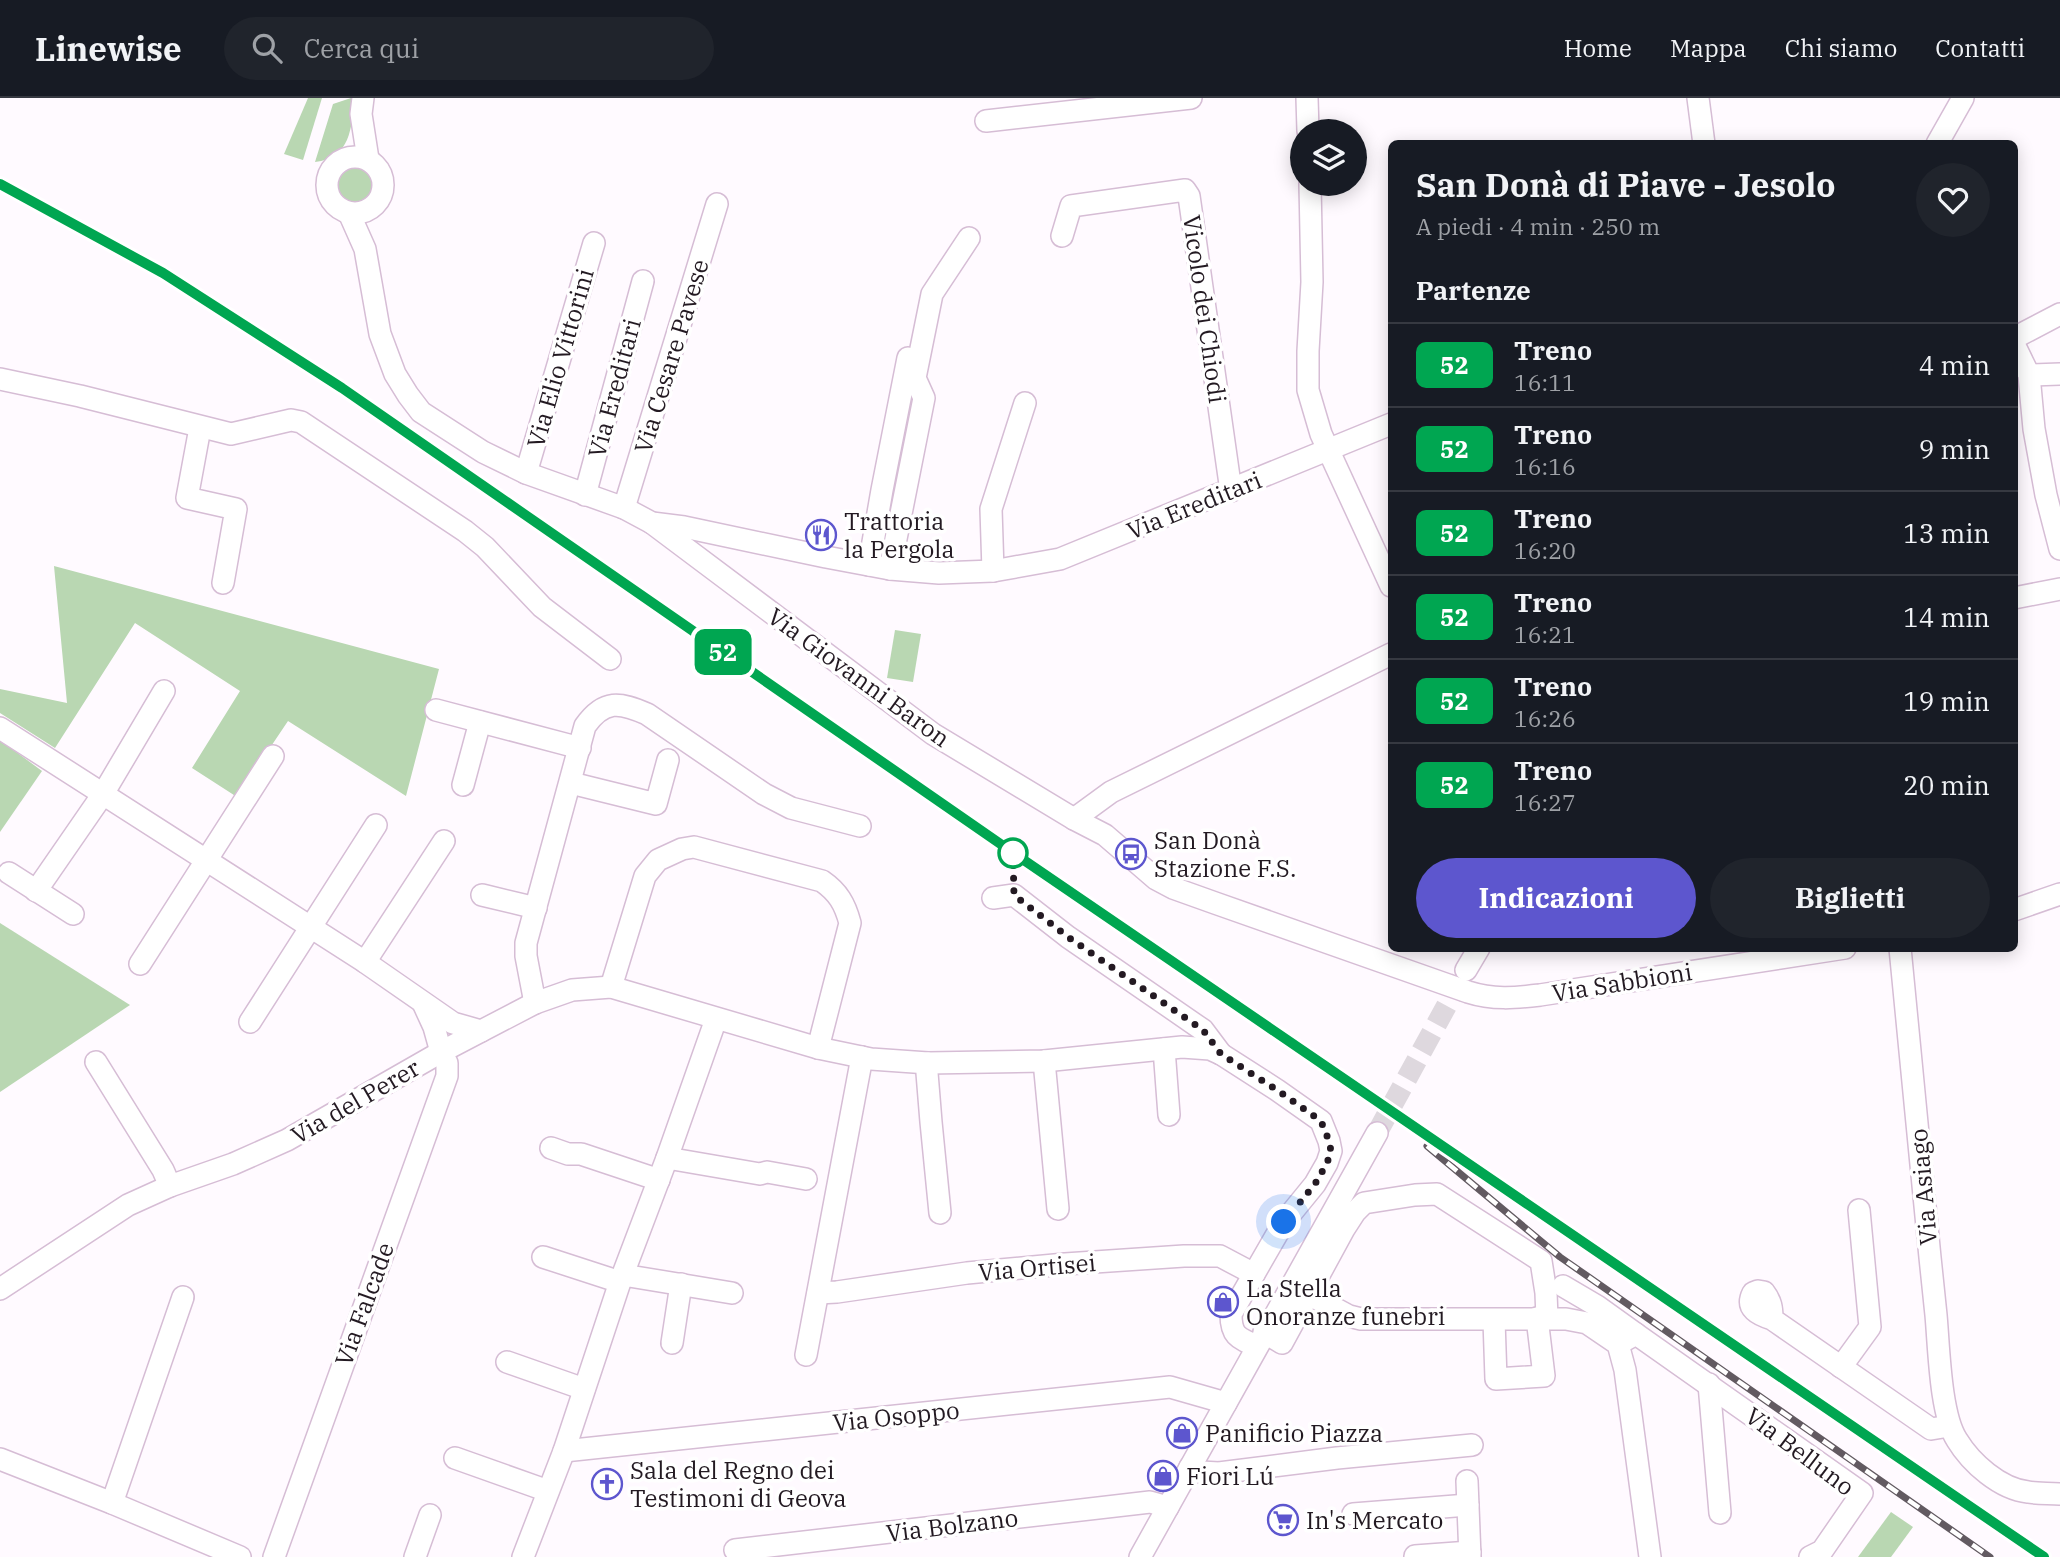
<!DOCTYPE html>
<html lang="it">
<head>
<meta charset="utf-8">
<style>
  body { margin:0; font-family:"IBM Plex Serif",serif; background:#20242c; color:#f1f3f6; height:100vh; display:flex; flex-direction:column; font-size:26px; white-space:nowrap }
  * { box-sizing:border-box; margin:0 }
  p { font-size:23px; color:#9ea1a6 }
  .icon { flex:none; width:38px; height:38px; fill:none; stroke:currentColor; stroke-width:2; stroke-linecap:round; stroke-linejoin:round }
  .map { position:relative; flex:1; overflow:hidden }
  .panel { position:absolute; left:1388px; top:42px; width:630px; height:812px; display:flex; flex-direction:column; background:#171b24; border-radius:10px; box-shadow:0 4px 18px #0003 }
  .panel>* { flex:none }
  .badge { padding:0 14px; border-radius:10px; font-size:24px; line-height:46px }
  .fabs { position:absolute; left:1290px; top:21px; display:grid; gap:14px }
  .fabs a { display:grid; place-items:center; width:77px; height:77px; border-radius:50%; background:#171b24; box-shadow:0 4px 18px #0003; font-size:35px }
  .you { position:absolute; width:35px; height:35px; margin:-18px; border:5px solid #fff; border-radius:50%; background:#1a73e8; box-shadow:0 0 0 10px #1a73e833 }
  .map>.badge { position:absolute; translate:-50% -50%; box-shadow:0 0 0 4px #fff }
  h2 { padding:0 28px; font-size:26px; line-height:63px }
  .round { display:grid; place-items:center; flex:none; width:74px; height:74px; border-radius:37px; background:#20242c }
  .head { display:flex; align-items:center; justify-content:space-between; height:119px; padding:0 28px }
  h1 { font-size:33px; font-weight:700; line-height:52px }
  .primary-button { display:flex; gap:14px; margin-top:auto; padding:14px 28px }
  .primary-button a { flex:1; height:80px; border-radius:42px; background:#5d56ce; color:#fff; font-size:28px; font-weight:700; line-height:80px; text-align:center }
  .primary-button a+a { background:#20242c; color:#f1f3f6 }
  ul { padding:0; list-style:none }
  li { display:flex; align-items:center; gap:21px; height:84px; padding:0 28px; border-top:2px solid #363941 }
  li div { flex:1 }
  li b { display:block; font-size:26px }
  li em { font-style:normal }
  li .badge { min-width:77px; font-weight:700; text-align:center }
  header { display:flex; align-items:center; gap:42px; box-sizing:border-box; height:98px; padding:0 35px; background:#171b24; border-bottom:2px solid #363941 }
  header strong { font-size:33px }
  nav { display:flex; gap:38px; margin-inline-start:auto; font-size:24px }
  .search { width:490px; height:63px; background:#20242c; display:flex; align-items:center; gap:18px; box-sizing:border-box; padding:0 24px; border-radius:38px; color:#9ea1a6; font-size:26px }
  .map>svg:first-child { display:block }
  .green { fill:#b9d7b2 }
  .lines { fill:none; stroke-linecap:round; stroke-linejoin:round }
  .minor-tunnel { stroke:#ded8de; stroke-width:21; stroke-dasharray:21 10; stroke-linecap:butt }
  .minor-casing { stroke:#d6bdd5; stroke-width:24 }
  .minor { stroke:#fff; stroke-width:21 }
  .rail-casing { stroke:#625a61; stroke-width:7 }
  .rail { stroke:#fff; stroke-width:4.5; stroke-dasharray:13; stroke-linecap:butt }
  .line-casing { stroke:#fff; stroke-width:16 }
  .line { stroke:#00a651; stroke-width:10 }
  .walk { stroke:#231a22; stroke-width:7; stroke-dasharray:0 12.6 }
  .stop-dot { fill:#fff; stroke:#00a651; stroke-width:3.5 }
  .labels { text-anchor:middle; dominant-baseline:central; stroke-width:7; stroke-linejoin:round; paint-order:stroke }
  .street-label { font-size:24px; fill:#231a22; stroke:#fff }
  .poi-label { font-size:24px; fill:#231a22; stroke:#fff; text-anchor:start }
</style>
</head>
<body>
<header>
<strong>Linewise</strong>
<div class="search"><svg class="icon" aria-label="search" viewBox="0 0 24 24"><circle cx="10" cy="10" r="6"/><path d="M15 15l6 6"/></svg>Cerca qui</div>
<nav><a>Home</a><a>Mappa</a><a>Chi siamo</a><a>Contatti</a></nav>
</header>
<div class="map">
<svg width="2060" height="1459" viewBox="0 0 2060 1459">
  <rect width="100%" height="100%" fill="#fffaff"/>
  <g class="green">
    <path d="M308 0H322L303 62 284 56Z"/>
    <path d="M351 0 355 1C351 30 351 60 315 64L333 6Z"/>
    <circle cx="354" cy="86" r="21"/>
    <path d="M54 468 439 571 406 698 288 623 237 699 192 670 240 593 135 525 55 650 0 615V591L67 605Z"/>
    <path d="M895 532 921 536 913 584 887 580Z"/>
    <path d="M0 642 42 673 0 734Z"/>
    <path d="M0 825 130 907 0 994Z"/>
    <path d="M1891 1414 1913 1429 1891 1459H1858Z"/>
  </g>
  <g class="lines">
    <path class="minor-tunnel" d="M1377 1035 1465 874"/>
    <g class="minor-casing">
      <g id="minor">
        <path d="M363 0 361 16 368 61"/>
        <path d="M1307 0 1308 33"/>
        <path d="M1698 0 1704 46"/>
        <path d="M986 23 1191 0"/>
        <path d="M1937 46 1963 0"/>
        <circle cx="355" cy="87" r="28"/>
        <path d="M1310 86 1312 184 1308 253V292L1321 336 1391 488"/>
        <path d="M349 115 365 151 380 236 395 276 408 297 421 314 483 354 526 375 624 410 652 425 684 429 826 459 890 471 939 475 993 473 1060 461 1391 326"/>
        <path d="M1062 138 1071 108 1185 92 1189 98 1231 393"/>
        <path d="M2014 240 2060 216"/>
        <path d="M2014 246 2029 277 2034 331 2046 397 2060 451"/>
        <path d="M2029 277 2060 276"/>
        <path d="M0 281 80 298 231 336 291 322 301 324 465 433 485 449 542 509 610 561"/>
        <path d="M200 330 187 400 236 411 223 485"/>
        <path d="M526 375 594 145"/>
        <path d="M585 397 643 183"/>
        <path d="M624 410 717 106"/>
        <path d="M652 425 933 636 1074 721 1105 737 1156 781 1173 790 1215 805 1468 894C1493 902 1515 900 1540 897L1845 850"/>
        <path d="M869 467 882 392 908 260"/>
        <path d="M890 471 924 300 915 280 932 196 969 140"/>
        <path d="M993 473 991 411 1025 305"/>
        <path d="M2014 500 2060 491"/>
        <path d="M436 612 580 650"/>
        <path d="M0 630 365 864 453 925 481 933"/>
        <path d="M571 685 656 706 668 662"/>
        <path d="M463 687 480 624"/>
        <path d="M1074 721 1111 694 1391 556"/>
        <path d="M9 775 73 816"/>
        <path d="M36 793 103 696 164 593"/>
        <path d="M482 797 536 810"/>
        <path d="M993 800 1014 797 1068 839 1203 932 1221 956"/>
        <path d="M2014 812 2060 796"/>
        <path d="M1900 850C1912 973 1923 1095 1936 1217 1939 1249 1940 1316 1957 1342 1971 1365 2000 1391 2028 1394 2038 1396 2049 1395 2060 1396"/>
        <path d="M365 864 444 743"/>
        <path d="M140 866 273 658"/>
        <path d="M1466 872 1479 850"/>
        <path d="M611 889 645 778 658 762 682 751 694 749 822 783C838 794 845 806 850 825L818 950"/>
        <path d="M535 905 526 858V845L585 628C604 601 620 604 647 616L764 696 791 710 860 728"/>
        <path d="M250 924 376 727"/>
        <path d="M1164 951 1169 1017"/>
        <path d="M1044 963 1058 1111"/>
        <path d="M96 964 163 1072 170 1088"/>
        <path d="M928 965 927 975 931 1024 940 1115"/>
        <path d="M551 1050 568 1056H581L659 1082"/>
        <path d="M667 1060 760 1076 767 1074 806 1081"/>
        <path d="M543 1159 620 1184"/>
        <path d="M623 1177 732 1195"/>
        <path d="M1563 1188 1597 1208 1636 1236"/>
        <path d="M0 1191 128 1107 170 1088 233 1066 287 1042 441 954 535 905 572 892 611 889 818 950 871 961 928 965 1044 963 1182 949 1210 951 1221 956 1277 992 1321 1023 1329 1043 1331 1053 1327 1065 1315 1086 1284 1124 1231 1216C1231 1237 1237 1240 1257 1248"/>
        <path d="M818 1195 837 1194 967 1175 1065 1166 1184 1158H1220L1254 1176"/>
        <path d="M1310 1197 1349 1218 1361 1221H1566L1587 1225 1615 1244 1618 1246 1625 1272 1650 1459"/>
        <path d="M1772 1221C1772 1210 1771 1203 1764 1194L1758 1193 1753 1195C1745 1211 1759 1217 1772 1221L1931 1331 1949 1328"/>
        <path d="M1494 1222 1496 1281 1544 1278 1537 1220"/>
        <path d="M1264 1234 1282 1245 1344 1131 1355 1114 1364 1105 1415 1097 1437 1096 1541 1163 1546 1195 1547 1220"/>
        <path d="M672 1245 681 1186"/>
        <path d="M1618 1246 1636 1236 1862 1395 1822 1453 1810 1459"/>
        <path d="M806 1257 862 959"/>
        <path d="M507 1264 584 1291"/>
        <path d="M1841 1269 1870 1229 1859 1112"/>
        <path d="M1709 1286 1720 1415"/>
        <path d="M564 1353 1170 1289 1226 1305"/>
        <path d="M455 1360 548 1393"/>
        <path d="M0 1361 112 1405 240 1459"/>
        <path d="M1190 1369 1201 1374 1219 1375 1337 1360 1472 1347"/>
        <path d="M1467 1383 1470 1459"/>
        <path d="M112 1405 183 1199"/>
        <path d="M1353 1416 1468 1407"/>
        <path d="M735 1452 1150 1404 1168 1409"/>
        <path d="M1415 1458 1470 1454"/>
        <path d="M274 1459 447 978V965L441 954 434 929 423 905"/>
        <path d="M415 1459 430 1417"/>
        <path d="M523 1459 564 1353 620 1184 667 1060 716 921"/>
        <path d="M1140 1459 1377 1035"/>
      </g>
    </g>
    <use href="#minor" class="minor"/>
    <g class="rail-casing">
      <g id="rail">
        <path d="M0 86 163 175 342 290 1015 756 2044 1459"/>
        <path d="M1427 1048 1560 1159 1990 1459"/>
      </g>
    </g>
    <use href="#rail" class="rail"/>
  </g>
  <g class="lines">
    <g class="line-casing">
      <path id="line" d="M0 86 163 175 342 290 1015 756 2044 1459"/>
    </g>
    <use href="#line" class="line"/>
    <path class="walk" d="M1013 755 1014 797 1068 839 1203 932 1221 956 1277 992 1321 1023 1329 1043 1331 1053 1327 1065 1315 1086 1284 1124"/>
  </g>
  <defs>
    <g id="restaurant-ring" transform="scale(1.575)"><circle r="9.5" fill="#fff" stroke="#5d56ce" stroke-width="1.5"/><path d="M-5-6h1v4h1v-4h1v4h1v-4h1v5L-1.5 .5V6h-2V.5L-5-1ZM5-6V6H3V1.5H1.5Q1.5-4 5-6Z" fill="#5d56ce"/></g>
    <g id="bus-ring" transform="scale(1.575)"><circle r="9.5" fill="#fff" stroke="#5d56ce" stroke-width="1.5"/><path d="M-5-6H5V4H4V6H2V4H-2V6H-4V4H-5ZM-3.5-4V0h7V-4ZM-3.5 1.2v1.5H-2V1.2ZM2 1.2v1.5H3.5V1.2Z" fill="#5d56ce"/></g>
    <g id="shop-ring" transform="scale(1.575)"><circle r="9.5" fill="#fff" stroke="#5d56ce" stroke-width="1.5"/><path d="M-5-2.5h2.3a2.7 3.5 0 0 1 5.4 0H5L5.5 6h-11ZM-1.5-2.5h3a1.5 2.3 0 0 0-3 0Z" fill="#5d56ce"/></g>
    <g id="church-ring" transform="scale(1.575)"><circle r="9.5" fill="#fff" stroke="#5d56ce" stroke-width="1.5"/><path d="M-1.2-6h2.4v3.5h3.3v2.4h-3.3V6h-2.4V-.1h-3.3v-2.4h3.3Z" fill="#5d56ce"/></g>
    <g id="supermarket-ring" transform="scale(1.575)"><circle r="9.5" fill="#fff" stroke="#5d56ce" stroke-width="1.5"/><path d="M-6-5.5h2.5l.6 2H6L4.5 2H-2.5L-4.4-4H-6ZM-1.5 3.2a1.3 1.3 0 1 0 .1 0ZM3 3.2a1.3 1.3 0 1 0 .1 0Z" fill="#5d56ce"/></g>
  </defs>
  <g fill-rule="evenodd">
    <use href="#restaurant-ring" x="821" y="437"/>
    <use href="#bus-ring" x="1131" y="756"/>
    <use href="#shop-ring" x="1223" y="1204"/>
    <use href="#shop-ring" x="1182" y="1335"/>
    <use href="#shop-ring" x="1163" y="1378"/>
    <use href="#church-ring" x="607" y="1386"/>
    <use href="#supermarket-ring" x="1283" y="1422"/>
  </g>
  <circle class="stop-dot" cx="1013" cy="755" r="14"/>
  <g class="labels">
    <g class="street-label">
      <text transform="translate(1205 211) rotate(82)">Vicolo dei Chiodi</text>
      <text transform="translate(671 258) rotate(-73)">Via Cesare Pavese</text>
      <text transform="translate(560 260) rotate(-74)">Via Elio Vittorini</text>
      <text transform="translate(614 290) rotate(-75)">Via Ereditari</text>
      <text transform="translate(1194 407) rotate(-22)">Via Ereditari</text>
      <text transform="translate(859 579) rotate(36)">Via Giovanni Baron</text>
      <text transform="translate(1622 884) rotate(-9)">Via Sabbioni</text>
      <text transform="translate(355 1003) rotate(-30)">Via del Perer</text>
      <text transform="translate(1923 1089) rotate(-95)">Via Asiago</text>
      <text transform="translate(1037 1169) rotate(-5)">Via Ortisei</text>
      <text transform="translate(364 1206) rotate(-70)">Via Falcade</text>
      <text transform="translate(896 1318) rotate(-6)">Via Osoppo</text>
      <text transform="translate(1800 1353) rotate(37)">Via Belluno</text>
      <text transform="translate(952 1427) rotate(-7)">Via Bolzano</text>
    </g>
    <g class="poi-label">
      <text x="844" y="423">Trattoria<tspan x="844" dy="28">la Pergola</tspan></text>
      <text x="1154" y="742">San Donà<tspan x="1154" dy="28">Stazione F.S.</tspan></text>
      <text x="1246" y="1190">La Stella<tspan x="1246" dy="28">Onoranze funebri</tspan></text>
      <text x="1205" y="1335">Panificio Piazza</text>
      <text x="630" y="1372">Sala del Regno dei<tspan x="630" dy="28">Testimoni di Geova</tspan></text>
      <text x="1186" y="1378">Fiori Lú</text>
      <text x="1306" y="1422">In's Mercato</text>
    </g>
  </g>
</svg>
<div class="fabs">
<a><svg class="icon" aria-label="layers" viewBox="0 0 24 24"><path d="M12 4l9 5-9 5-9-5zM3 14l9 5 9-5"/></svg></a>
</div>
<div class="you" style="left:1284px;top:1124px"></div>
<b class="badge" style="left:723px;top:554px;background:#00a651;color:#fff">52</b>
<section class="panel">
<div class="head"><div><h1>San Donà di Piave - Jesolo</h1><p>A piedi · 4 min · 250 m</p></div><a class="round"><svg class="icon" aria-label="heart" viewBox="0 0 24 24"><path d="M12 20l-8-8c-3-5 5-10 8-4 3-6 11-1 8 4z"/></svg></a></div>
<h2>Partenze</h2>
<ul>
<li><span class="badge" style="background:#00a651;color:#fff">52</span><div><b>Treno</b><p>16:11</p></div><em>4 min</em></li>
<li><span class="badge" style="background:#00a651;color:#fff">52</span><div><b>Treno</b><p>16:16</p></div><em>9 min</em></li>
<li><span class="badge" style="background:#00a651;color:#fff">52</span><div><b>Treno</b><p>16:20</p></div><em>13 min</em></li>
<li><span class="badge" style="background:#00a651;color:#fff">52</span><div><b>Treno</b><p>16:21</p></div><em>14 min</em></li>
<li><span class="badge" style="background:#00a651;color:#fff">52</span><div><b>Treno</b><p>16:26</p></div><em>19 min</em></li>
<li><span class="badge" style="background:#00a651;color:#fff">52</span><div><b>Treno</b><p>16:27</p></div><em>20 min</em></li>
</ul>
<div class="primary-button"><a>Indicazioni</a><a>Biglietti</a></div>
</section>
</div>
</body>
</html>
